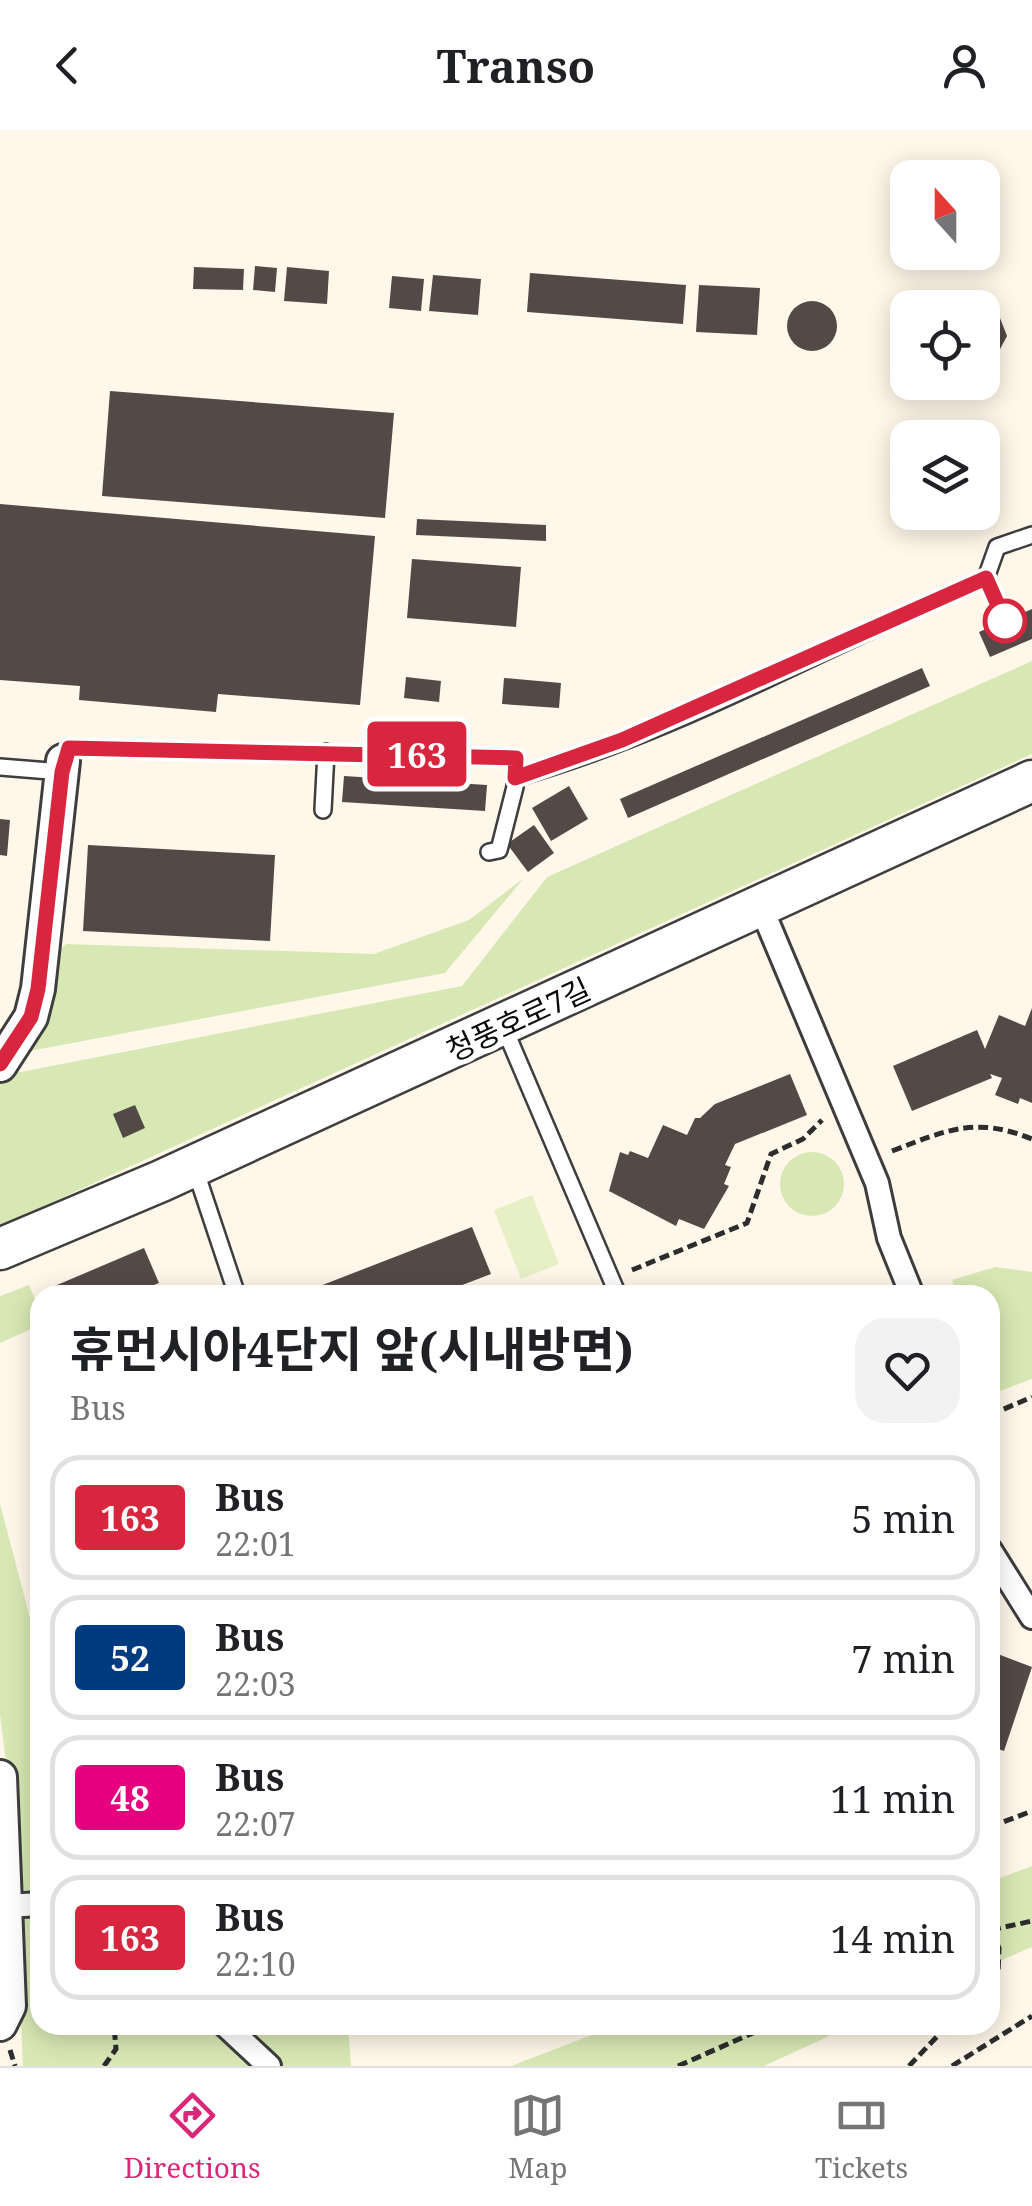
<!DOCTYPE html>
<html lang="en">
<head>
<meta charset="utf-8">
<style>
  body { margin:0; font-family:"Noto Serif","Noto Sans KR",serif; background:#f2f2f2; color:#202124; height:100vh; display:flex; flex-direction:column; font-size:38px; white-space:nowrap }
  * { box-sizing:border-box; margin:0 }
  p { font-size:32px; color:#757577 }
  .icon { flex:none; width:55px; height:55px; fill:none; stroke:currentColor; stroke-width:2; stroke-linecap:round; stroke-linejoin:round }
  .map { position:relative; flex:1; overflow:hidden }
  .details { position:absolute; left:30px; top:1155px; width:970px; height:750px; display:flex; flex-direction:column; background:#fff; border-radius:30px; box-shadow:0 5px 25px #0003 }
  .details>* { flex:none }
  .badge { padding:0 20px; border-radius:8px; font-size:35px; line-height:65px }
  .needle { width:65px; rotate:339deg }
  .fabs { position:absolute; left:890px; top:30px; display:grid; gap:20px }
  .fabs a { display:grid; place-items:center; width:110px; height:110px; border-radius:20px; background:#fff; box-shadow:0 5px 25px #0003; font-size:50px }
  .map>.badge { position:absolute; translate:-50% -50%; box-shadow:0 0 0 5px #fff }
  .round { display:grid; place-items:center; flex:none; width:105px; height:105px; border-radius:30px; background:#f2f2f2 }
  .overview { display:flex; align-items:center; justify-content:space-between; height:170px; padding:0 40px }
  h1 { font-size:48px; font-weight:700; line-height:75px }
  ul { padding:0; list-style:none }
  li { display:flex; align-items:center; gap:30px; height:125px; margin:0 20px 15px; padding:0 20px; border:5px solid #e0e0e0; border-radius:30px }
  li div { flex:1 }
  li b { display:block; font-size:38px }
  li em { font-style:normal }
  li .badge { min-width:110px; font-weight:700; text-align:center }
  header { display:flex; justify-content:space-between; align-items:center; height:130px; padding:0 40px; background:#fff; font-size:45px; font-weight:700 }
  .tab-bar { display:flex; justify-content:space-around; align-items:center; height:140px; border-top:2px solid #e0e0e0; background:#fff; font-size:28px; color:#757577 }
  .tab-bar a { display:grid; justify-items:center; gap:5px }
  .tab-bar .on { color:#db2777 }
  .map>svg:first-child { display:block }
  .green { fill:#d7e8b4 }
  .pitch { fill:#e7efc5 }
  .building { fill:#534a47 }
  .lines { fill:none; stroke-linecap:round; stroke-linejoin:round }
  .service-casing { stroke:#3e3e3e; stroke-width:20 }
  .pedestrian-casing { stroke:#3e3e3e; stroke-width:28 }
  .minor-casing { stroke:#3e3e3e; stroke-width:38 }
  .tertiary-casing { stroke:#3e3e3e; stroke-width:45 }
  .path { stroke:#2d2d2d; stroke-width:5; stroke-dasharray:10 5; stroke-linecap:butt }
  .service { stroke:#fff; stroke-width:15 }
  .pedestrian { stroke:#fff; stroke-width:22 }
  .minor { stroke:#fff; stroke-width:32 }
  .tertiary { stroke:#fff; stroke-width:40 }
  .line-casing { stroke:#fff; stroke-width:22 }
  .line { stroke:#d7263d; stroke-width:15 }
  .stop-dot { fill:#fff; stroke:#d7263d; stroke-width:5 }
  .labels { text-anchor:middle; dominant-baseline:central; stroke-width:10; stroke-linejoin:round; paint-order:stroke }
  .street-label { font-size:30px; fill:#0b0b0b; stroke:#fff }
</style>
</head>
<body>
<header><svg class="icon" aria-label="back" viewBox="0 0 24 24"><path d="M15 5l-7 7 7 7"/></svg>Transo<svg class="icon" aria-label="person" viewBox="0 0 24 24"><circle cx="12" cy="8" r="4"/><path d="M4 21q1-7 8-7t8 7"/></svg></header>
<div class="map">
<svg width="1032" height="1936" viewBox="0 0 1032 1936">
  <rect width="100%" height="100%" fill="#fff7e9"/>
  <g class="green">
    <path d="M1032 531V624L0 1096V946L462 856 547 747Z"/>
    <path d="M524 748 445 843 19 923 58 822 66 814 374 824 469 790Z"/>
    <circle cx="812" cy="1054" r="32"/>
    <path d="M995 1137 1032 1142V1249L1000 1261 990 1238V1165H958L952 1150Z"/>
    <path d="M29 1155 40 1181V1195L0 1213V1166Z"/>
    <path d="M0 1374 40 1526V1895H348L351 1936H23L11 1671 0 1585Z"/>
    <path d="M1032 1736V1817L990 1835V1752Z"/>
    <path d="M618 1895H853L764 1936H511Z"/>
  </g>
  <path class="pitch" d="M532 1065 559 1134 521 1149 494 1080Z"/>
  <g class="building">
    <path d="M255 136 277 138 275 162 253 160Z"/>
    <path d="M194 137 244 139 243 160 193 159Z"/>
    <path d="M287 137 329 141 327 174 284 171Z"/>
    <path d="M530 143 686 155 683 194 527 182Z"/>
    <path d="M433 145 481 149 478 185 429 181Z"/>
    <path d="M392 146 424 149 421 181 389 178Z"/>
    <path d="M699 155 760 158 757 205 696 202Z"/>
    <circle cx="812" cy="196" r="25"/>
    <path d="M908 182V221L896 213 892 201 896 189Z"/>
    <path d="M982 183 1000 188 1007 206 998 223 982 226Z"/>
    <path d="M110 261 394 283 385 388 102 366Z"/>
    <path d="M0 374 375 406 360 575 218 564 216 582 79 570 80 556 0 550Z"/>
    <path d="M417 389 546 395V411L416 405Z"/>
    <path d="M412 429 521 437 516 497 407 488Z"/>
    <path d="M1032 479V509L990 527 979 502Z"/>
    <path d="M922 538 930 556 628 688 620 669Z"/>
    <path d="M406 547 441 551 439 572 404 568Z"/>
    <path d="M504 548 561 553 559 578 502 574Z"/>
    <path d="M344 646 487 655 485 681 342 672Z"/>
    <path d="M569 656 588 689 551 711 532 678Z"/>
    <path d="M0 689 10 690 7 726 0 725Z"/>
    <path d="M534 695 554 723 528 742 507 714Z"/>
    <path d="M88 715 275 725 270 811 83 801Z"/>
    <path d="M1032 878V973L1020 968 1018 974 995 965 1002 948 990 944 992 948 912 981 893 936 977 900 985 919 999 885 1025 896Z"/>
    <path d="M790 944 807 985 735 1014 725 1035 731 1037 724 1054 729 1056 704 1099 679 1089 676 1096 609 1061 620 1022 628 1025 630 1021 648 1028 663 995 687 1005 695 988H700L715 974Z"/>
    <path d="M135 975 145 998 123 1008 113 984Z"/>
    <path d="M472 1097 491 1144 436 1165H402L400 1161 390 1165H308L307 1161Z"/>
    <path d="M144 1118 159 1153 129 1165H53L50 1158Z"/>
    <path d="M990 1521 1032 1537 1004 1621 990 1616Z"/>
  </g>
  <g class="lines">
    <g class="service-casing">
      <g id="service">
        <path d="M986 448 997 417 1032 405"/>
        <path d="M63 631 69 618 516 628 515 657 499 720 489 722"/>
        <path d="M0 637 62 642"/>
        <path d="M515 648C679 602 830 514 986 448L1005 491"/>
        <path d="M323 680 326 622"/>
        <path d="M503 895 618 1165"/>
        <path d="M194 1036 237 1165"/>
      </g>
    </g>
    <g class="pedestrian-casing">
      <g id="pedestrian">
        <path d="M761 777 877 1053 889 1108 912 1165"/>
        <path d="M990 1420 1032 1487"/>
        <path d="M7 1776 40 1774"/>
        <path d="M225 1895 269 1936"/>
      </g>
    </g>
    <g class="minor-casing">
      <g id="minor">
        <path d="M0 935 31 887 38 859 63 631"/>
        <path d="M0 1647 9 1876 0 1894"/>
      </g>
    </g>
    <g class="tertiary-casing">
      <path id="tertiary" d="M0 1119 161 1051 1032 651"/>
    </g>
    <g class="path">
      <path d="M892 1021C947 1000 975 986 1032 1009"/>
      <path d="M632 1140 747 1093 771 1024 803 1009 822 990"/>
      <path d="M990 1285 1032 1267"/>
      <path d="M990 1697 1032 1681"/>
      <path d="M991 1800 1032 1791"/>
      <path d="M990 1851 998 1843 999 1818 991 1800"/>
      <path d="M10 1920 15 1936"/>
      <path d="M104 1936 116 1919 114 1895"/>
      <path d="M678 1936 771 1895"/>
      <path d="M909 1936 948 1895"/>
      <path d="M952 1936 1032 1886"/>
    </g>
    <use href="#service" class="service"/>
    <use href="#pedestrian" class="pedestrian"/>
    <use href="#minor" class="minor"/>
    <use href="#tertiary" class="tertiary"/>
  </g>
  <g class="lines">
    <g class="line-casing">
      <path id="line" d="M0 934 31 887 38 859 62 642 69 618 516 628 515 648 622 610 986 448 1005 491"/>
    </g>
    <use href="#line" class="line"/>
  </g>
  <circle class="stop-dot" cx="1005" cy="491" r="20"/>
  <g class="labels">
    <g class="street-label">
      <text transform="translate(518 889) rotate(-25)">청풍호로7길</text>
    </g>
  </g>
</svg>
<div class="fabs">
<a><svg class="needle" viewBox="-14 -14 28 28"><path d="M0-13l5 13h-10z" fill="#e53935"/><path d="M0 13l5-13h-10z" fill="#757577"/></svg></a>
<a><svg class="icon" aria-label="locate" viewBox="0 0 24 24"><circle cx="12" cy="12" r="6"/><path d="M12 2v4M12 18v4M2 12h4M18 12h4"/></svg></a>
<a><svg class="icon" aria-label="layers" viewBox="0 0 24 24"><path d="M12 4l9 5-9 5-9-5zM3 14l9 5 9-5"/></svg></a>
</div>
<b class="badge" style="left:417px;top:624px;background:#d7263d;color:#fff">163</b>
<section class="details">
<div class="overview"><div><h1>휴먼시아4단지 앞(시내방면)</h1><p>Bus</p></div><a class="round"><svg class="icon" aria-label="heart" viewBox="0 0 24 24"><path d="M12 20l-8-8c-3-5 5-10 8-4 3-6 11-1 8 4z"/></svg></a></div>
<ul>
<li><span class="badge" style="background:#d7263d;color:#fff">163</span><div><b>Bus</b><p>22:01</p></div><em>5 min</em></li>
<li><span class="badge" style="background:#003b80;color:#fff">52</span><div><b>Bus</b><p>22:03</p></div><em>7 min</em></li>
<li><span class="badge" style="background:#e6007e;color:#fff">48</span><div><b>Bus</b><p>22:07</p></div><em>11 min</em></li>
<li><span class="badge" style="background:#d7263d;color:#fff">163</span><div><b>Bus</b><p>22:10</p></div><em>14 min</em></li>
</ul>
</section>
</div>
<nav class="tab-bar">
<a class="on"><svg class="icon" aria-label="directions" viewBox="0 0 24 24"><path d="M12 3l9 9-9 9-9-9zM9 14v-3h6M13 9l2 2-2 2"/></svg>Directions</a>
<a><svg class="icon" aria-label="map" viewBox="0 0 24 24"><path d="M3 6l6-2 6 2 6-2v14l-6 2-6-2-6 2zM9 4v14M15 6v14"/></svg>Map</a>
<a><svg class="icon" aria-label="tickets" viewBox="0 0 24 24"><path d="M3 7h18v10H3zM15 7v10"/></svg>Tickets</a>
</nav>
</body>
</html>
